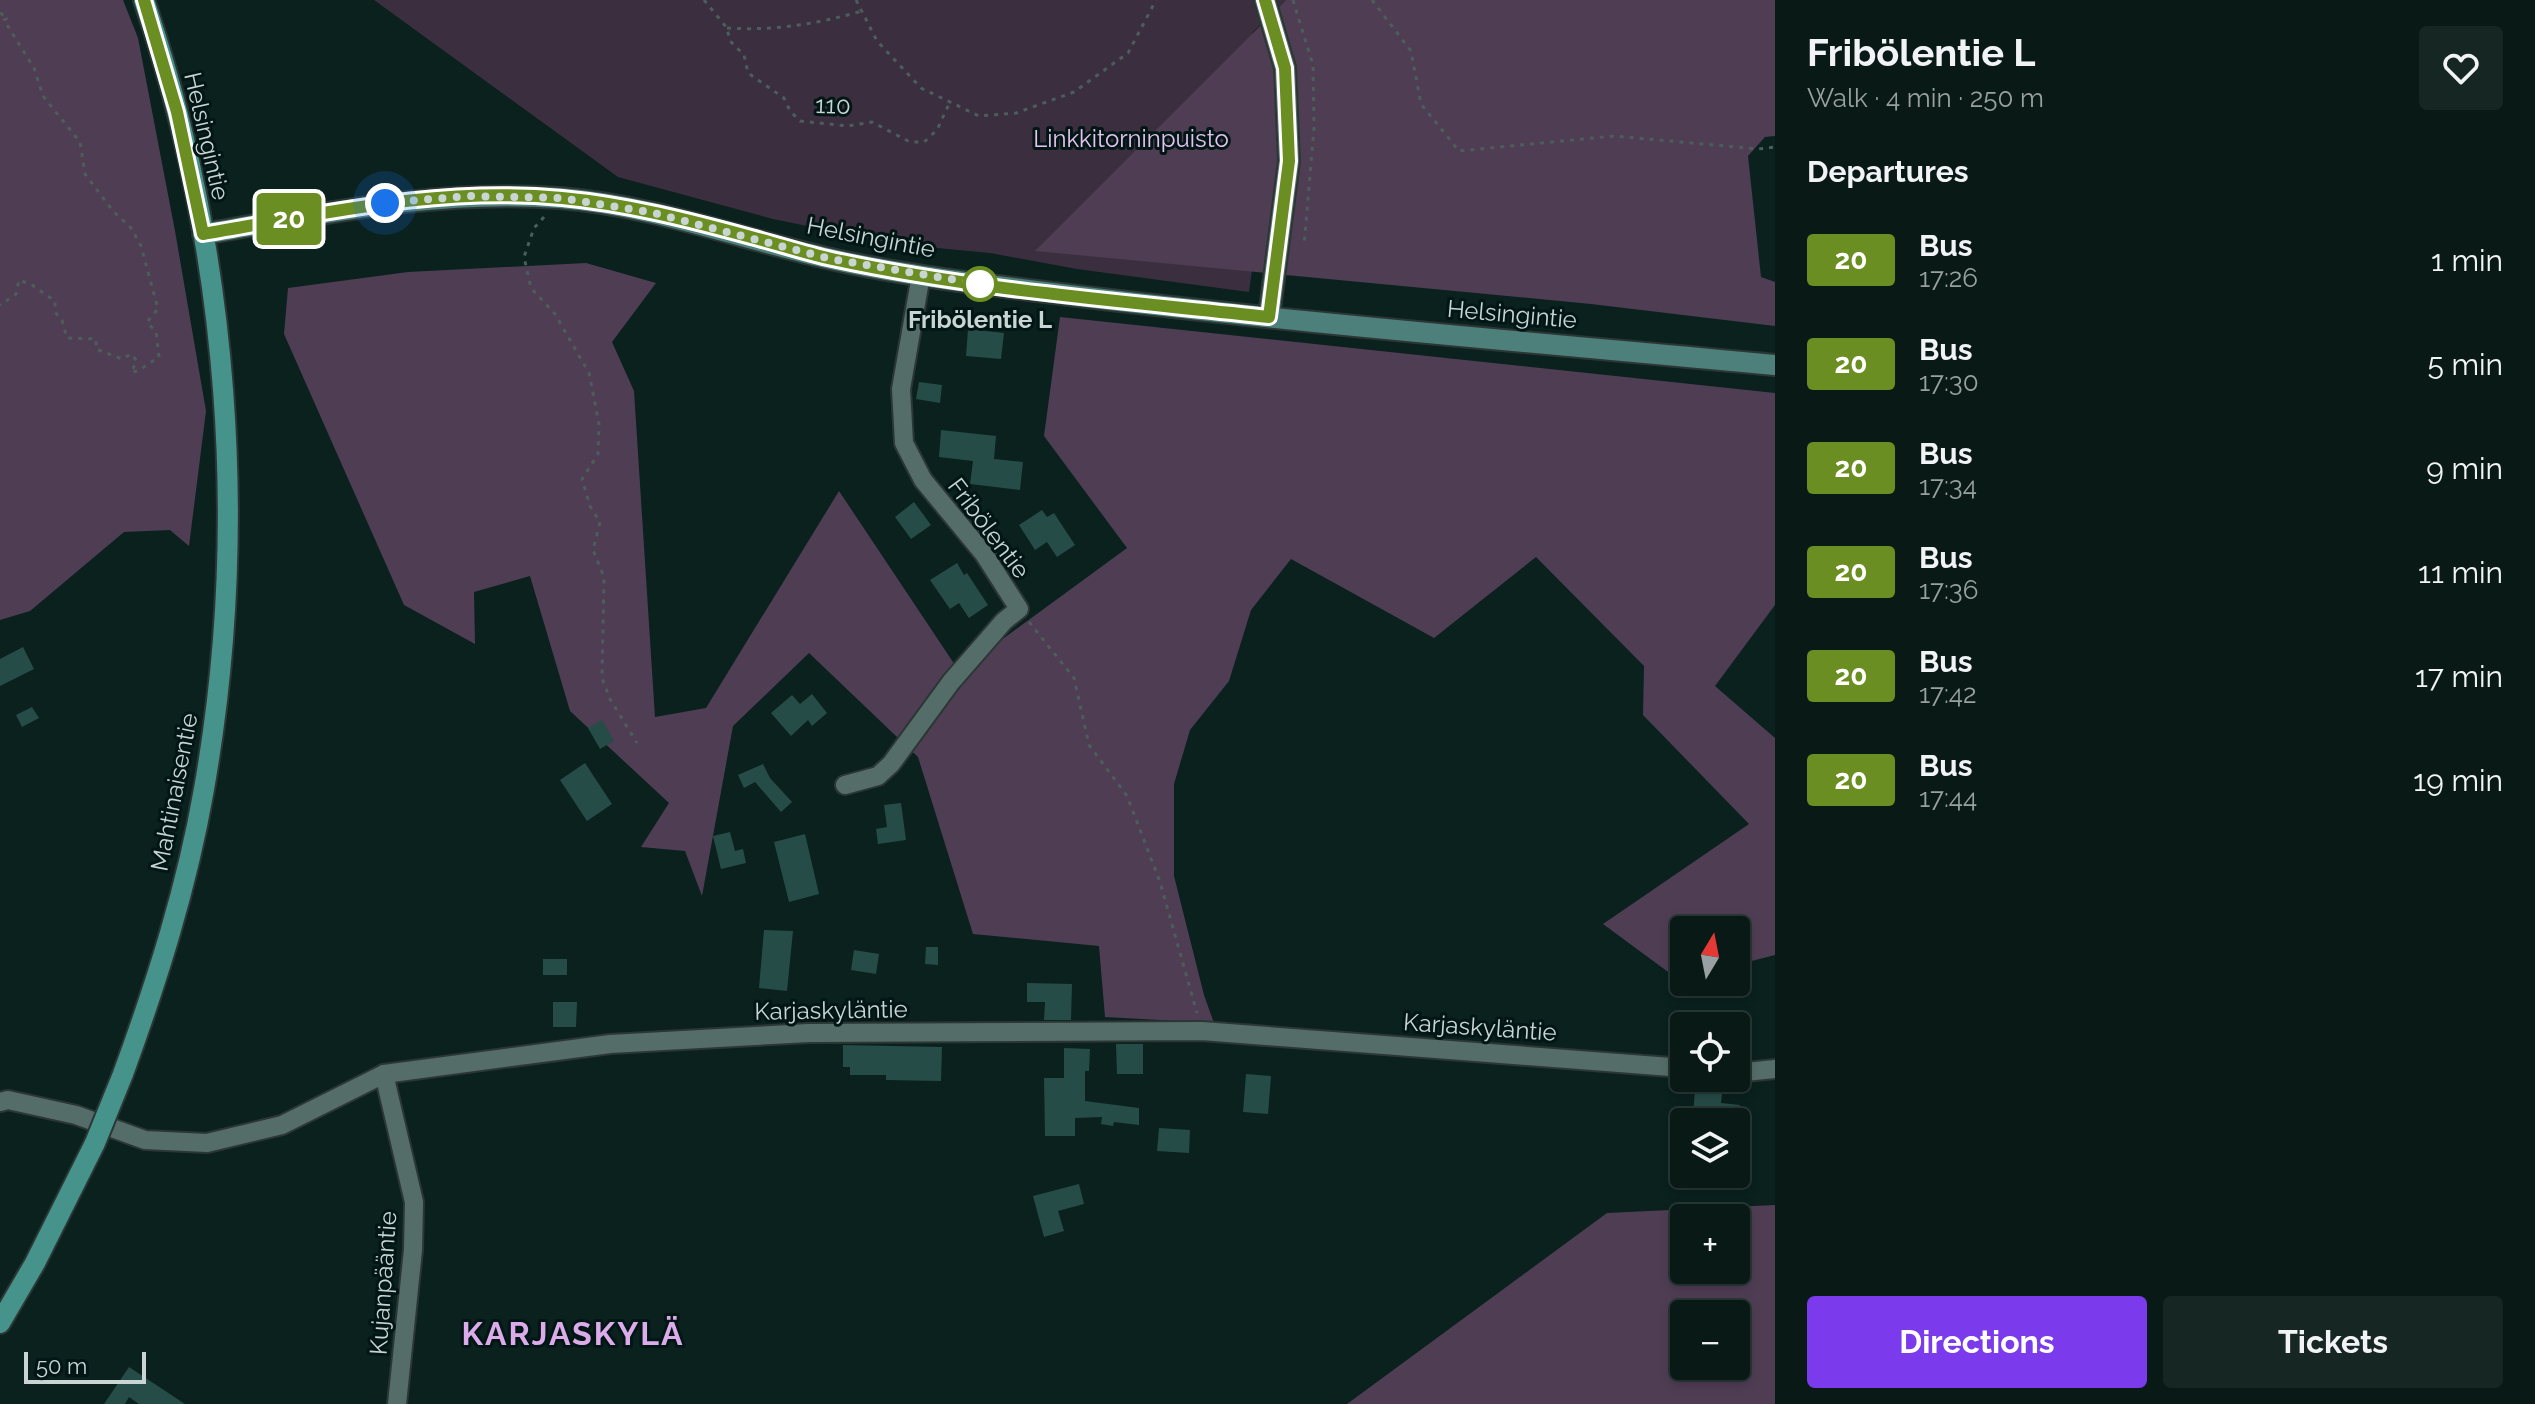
<!DOCTYPE html>
<html lang="en">
<head>
<meta charset="utf-8">
<style>
  body { margin:0; font-family:Raleway,sans-serif; background:#162623; color:#f1f3f6; height:100vh; display:flex; flex-direction:column; font-size:30px; white-space:nowrap }
  * { box-sizing:border-box; margin:0 }
  p { font-size:26px; color:#98a0a1 }
  .icon { flex:none; width:44px; height:44px; fill:none; stroke:currentColor; stroke-width:2; stroke-linecap:round; stroke-linejoin:round }
  .map { position:relative; flex:1; overflow:hidden }
  .panel { display:flex; flex-direction:column; background:#081916; width:760px }
  .panel>* { flex:none }
  .badge { padding:0 16px; border-radius:6px; font-size:28px; line-height:52px }
  .needle { width:52px; rotate:10deg }
  .controls { position:absolute; left:1670px; top:916px; display:grid; gap:16px }
  .controls a { display:grid; place-items:center; width:80px; height:80px; border-radius:8px; background:#081916; box-shadow:0 4px 12px #0003,0 0 0 2px #293835; font-size:40px }
  .scale { position:absolute; left:24px; bottom:20px; width:122px; box-sizing:border-box; padding-left:8px; border:4px solid #c8d5d3; border-top:0; font-size:22px; line-height:28px; white-space:nowrap; color:#c8d5d3; -webkit-text-stroke:6px #021715; paint-order:stroke }
  .you { position:absolute; width:40px; height:40px; margin:-20px; border:6px solid #fff; border-radius:50%; background:#1a73e8; box-shadow:0 0 0 12px #1a73e833 }
  .map>.badge { position:absolute; translate:-50% -50%; box-shadow:0 0 0 4px #fff }
  h2 { padding:0 32px; font-size:30px; line-height:72px }
  .round { display:grid; place-items:center; flex:none; width:84px; height:84px; border-radius:8px; background:#162623 }
  .headline { display:flex; align-items:center; justify-content:space-between; height:136px; padding:0 32px }
  h1 { font-size:38px; font-weight:700; line-height:60px }
  .cta { display:flex; gap:16px; margin-top:auto; padding:16px 32px }
  .cta a { flex:1; height:92px; border-radius:8px; background:#7c3aed; color:#fff; font-size:32px; font-weight:700; line-height:92px; text-align:center }
  .cta a+a { background:#162623; color:#f1f3f6 }
  ul { padding:0; list-style:none }
  li { display:flex; align-items:center; gap:24px; height:104px; padding:0 32px }
  li div { flex:1 }
  li b { display:block; font-size:30px }
  li em { font-style:normal }
  li .badge { min-width:88px; font-weight:700; text-align:center }
  main { display:flex; flex:1; min-height:0 }
  .map>svg:first-child { display:block }
  .green { fill:#3b2f3f }
  .forest { fill:#4f3d54; fill-rule:evenodd }
  .building { fill:#264c47 }
  .lines { fill:none; stroke-linecap:round; stroke-linejoin:round }
  .minor-casing { stroke:#2c3735; stroke-width:22 }
  .tertiary-casing { stroke:#2c3735; stroke-width:24 }
  .secondary-casing { stroke:#2c3735; stroke-width:24 }
  .primary-casing { stroke:#2c3735; stroke-width:24 }
  .path { stroke:#4b5e5c; stroke-width:3; stroke-dasharray:4 6; stroke-linecap:butt }
  .minor { stroke:#556d69; stroke-width:18 }
  .tertiary { stroke:#556d69; stroke-width:20 }
  .secondary { stroke:#4d807a; stroke-width:20 }
  .primary { stroke:#45938b; stroke-width:20 }
  .primary-bridge-casing { stroke:#2c3735; stroke-width:24; stroke-linecap:butt }
  .primary-bridge { stroke:#45938b; stroke-width:20 }
  .line-casing { stroke:#fff; stroke-width:18 }
  .line { stroke:#6b8e23; stroke-width:12 }
  .walk { stroke:#c8d5d3; stroke-width:8; stroke-dasharray:0 14.4 }
  .stop-dot { fill:#fff; stroke:#6b8e23; stroke-width:4 }
  .labels { text-anchor:middle; dominant-baseline:central; stroke-width:6; stroke-linejoin:round; paint-order:stroke }
  .street-label { font-size:24px; fill:#c8d5d3; stroke:#021715 }
  .park-label { font-size:24px; fill:#e6c2f0; stroke:#021715 }
  .stop-label { font-size:24px; font-weight:bold; fill:#c8d5d3; stroke:#021715 }
  .district-label { font-size:32px; font-weight:bold; letter-spacing:2px; fill:#dcacea; stroke:#021715 }
</style>
</head>
<body>
<main>
<div class="map">
<svg width="1775" height="1404" viewBox="0 0 1775 1404">
  <rect width="100%" height="100%" fill="#0a211e"/>
  <path class="green" d="M374 0H1286L1252 33 1270 139 1249 292 1077 269 990 253 895 244 773 219 618 177Z"/>
  <g class="forest">
    <path d="M0 0H123L138 38 175 231 206 411 189 546 170 530 124 532 30 611 0 620Z"/>
    <path d="M1286 0H1775V136L1765 137 1748 156 1761 277 1775 282V326L1591 304 1035 251Z"/>
    <path d="M586 263 656 283 612 342 634 391 655 717 706 708 839 491 959 671 1127 548 1044 436 1060 317 1775 393V605L1715 686 1775 738V955L1736 965V930H1684V979L1679 980 1603 924 1749 824 1643 715 1644 666 1536 557 1434 638 1291 559 1251 610 1229 681 1190 730 1174 784V876L1204 995 1214 1023 1105 1017 1099 946 973 934 918 757 809 653 733 726 702 896 685 851 641 847 669 803 570 711 530 576 474 592 475 644 404 605 284 334 288 288 408 272Z"/>
    <path d="M1775 1205V1404H1347L1607 1213ZM1684 1218H1736V1270H1684ZM1684 1314H1736V1366H1684Z"/>
  </g>
  <g class="building">
    <path d="M968 329 1004 333 1001 359 966 356Z"/>
    <path d="M919 382 942 385 940 403 916 399Z"/>
    <path d="M941 430 996 436 994 459 1023 462 1020 490 970 484 973 461 939 457Z"/>
    <path d="M914 502 931 525 911 539 895 517Z"/>
    <path d="M1042 510 1047 517 1054 513 1075 545 1057 557 1047 542 1035 550 1019 525Z"/>
    <path d="M957 563 964 575 967 573 988 605 969 618 959 603 950 609 930 580Z"/>
    <path d="M23 647 34 669 0 686V659Z"/>
    <path d="M812 694 827 713 812 726 808 720 791 736 771 713 792 695 800 704Z"/>
    <path d="M32 707 39 718 22 727 16 715Z"/>
    <path d="M602 720 614 741 600 749 588 728Z"/>
    <path d="M585 763 612 804 587 821 560 780Z"/>
    <path d="M763 764 770 778 792 802 781 812 755 782 744 788 738 775Z"/>
    <path d="M901 803 906 840 878 844 876 829 887 827 884 805Z"/>
    <path d="M730 832 735 851 743 849 746 863 721 869 713 836Z"/>
    <path d="M805 834 819 894 789 902 774 842Z"/>
    <path d="M764 930 793 931 787 991 759 988Z"/>
    <path d="M926 947H938V965L925 964Z"/>
    <path d="M854 950 879 954 876 974 851 970Z"/>
    <rect x="543" y="959" width="24" height="16"/>
    <path d="M1027 983 1072 984 1071 1020H1044L1045 1002H1027Z"/>
    <path d="M553 1002H577L576 1027H553Z"/>
    <path d="M1116 1044H1143V1074H1117Z"/>
    <path d="M843 1045 942 1047 941 1081 886 1080V1075H850V1067H843Z"/>
    <path d="M1064 1048 1090 1049 1089 1071H1085V1101L1139 1108V1125L1114 1122 1113 1126 1101 1124 1102 1117 1075 1118V1136H1045L1044 1078H1064Z"/>
    <path d="M1246 1074 1271 1076 1268 1114 1243 1112Z"/>
    <path d="M1695 1091 1722 1094 1721 1103 1740 1105 1738 1122H1714L1715 1116 1693 1114Z"/>
    <path d="M1159 1128 1190 1130 1189 1153 1157 1151Z"/>
    <path d="M1079 1184 1084 1204 1058 1211 1064 1231 1044 1237 1033 1196Z"/>
    <path d="M129 1367 185 1404H139L129 1397 125 1404H104Z"/>
  </g>
  <g class="lines">
    <g class="minor-casing">
      <g id="minor">
        <path d="M845 785 878 776 891 764 951 682 1004 621 1019 609 984 554 923 480 904 443 901 389 921 275"/>
        <path d="M1736 1073 1775 1069"/>
        <path d="M384 1074 414 1202 413 1250 397 1404"/>
        <path d="M0 1102 8 1100 76 1115 145 1140 207 1143 282 1125 384 1074 610 1044 809 1033 1202 1031 1684 1068"/>
      </g>
    </g>
    <g class="tertiary-casing">
      <path id="tertiary" d="M1265 0 1285 68 1289 161 1269 317"/>
    </g>
    <g class="secondary-casing">
      <path id="secondary" d="M203 234C321 214 438 189 559 198 652 205 741 239 831 259 888 272 947 280 1005 287 1260 320 1518 341 1775 365"/>
    </g>
    <g class="primary-casing">
      <g id="primary">
        <path d="M123 1074C157 981 187 887 204 789 250 528 229 251 144 0"/>
        <path d="M0 1323 35 1263 95 1143"/>
      </g>
    </g>
    <g class="path">
      <path d="M704 0 727 28 730 41 744 55 748 73 784 98 790 111 800 121 848 126 872 122 910 142H924L937 130 949 104"/>
      <path d="M856 0 877 41 921 88 979 116 1016 113 1074 92 1128 53 1156 0"/>
      <path d="M1293 0 1313 65 1314 128 1304 246"/>
      <path d="M1372 0 1411 51 1421 104 1459 151 1614 136 1758 149 1775 147"/>
      <path d="M0 13 8 18 4 20 34 68 43 96 80 142 85 174 113 211 131 228 141 246 158 309 147 322 156 332 159 357 138 371 131 372 137 361 131 354 122 359 96 349V339L67 338 62 320 55 312V301L32 285 19 280 16 294 0 305"/>
      <path d="M727 28C774 31 817 24 862 11"/>
      <path d="M544 217 534 228 524 257 531 288 555 314 589 373 599 424 598 454 582 479 590 506 600 522 593 550 604 577 602 678 610 699 637 743"/>
      <path d="M1029 622 1074 678 1089 745 1127 796 1160 882 1197 1013"/>
    </g>
    <use href="#minor" class="minor"/>
    <use href="#tertiary" class="tertiary"/>
    <use href="#secondary" class="secondary"/>
    <use href="#primary" class="primary"/>
    <g class="primary-bridge-casing">
      <path id="primary-bridge" d="M95 1143 123 1074"/>
    </g>
    <use href="#primary-bridge" class="primary-bridge"/>
  </g>
  <g class="lines">
    <g class="line-casing">
      <path id="line" d="M144 0 177 112 203 234C321 214 441 186 562 198 626 204 689 220 751 237 778 244 805 253 832 259 975 290 1123 301 1269 317L1289 161 1285 68 1265 0"/>
    </g>
    <use href="#line" class="line"/>
    <path class="walk" d="M385 203 468 196 561 198 650 212 831 259 980 284"/>
  </g>
  <circle class="stop-dot" cx="980" cy="284" r="16"/>
  <g class="labels">
    <g class="street-label">
      <text transform="translate(833 105) rotate(2)">110</text>
      <text transform="translate(207 136) rotate(77)">Helsingintie</text>
      <text transform="translate(871 237) rotate(11)">Helsingintie</text>
      <text transform="translate(1512 314) rotate(5)">Helsingintie</text>
      <text transform="translate(989 528) rotate(53)">Fribölentie</text>
      <text transform="translate(174 792) rotate(-79)">Mahtinaisentie</text>
      <text transform="translate(831 1010) rotate(-1)">Karjaskyläntie</text>
      <text transform="translate(1480 1027) rotate(4)">Karjaskyläntie</text>
      <text transform="translate(383 1283) rotate(-86)">Kujanpääntie</text>
    </g>
    <g class="park-label">
      <text x="1131" y="138">Linkkitorninpuisto</text>
    </g>
    <g class="stop-label">
      <text x="980" y="319">Fribölentie L</text>
    </g>
    <g class="district-label">
      <text x="573" y="1333">KARJASKYLÄ</text>
    </g>
  </g>
</svg>
<div class="controls">
<a><svg class="needle" viewBox="-14 -14 28 28"><path d="M0-13l5 13h-10z" fill="#e53935"/><path d="M0 13l5-13h-10z" fill="#98a0a1"/></svg></a>
<a><svg class="icon" aria-label="locate" viewBox="0 0 24 24"><circle cx="12" cy="12" r="6"/><path d="M12 2v4M12 18v4M2 12h4M18 12h4"/></svg></a>
<a><svg class="icon" aria-label="layers" viewBox="0 0 24 24"><path d="M12 4l9 5-9 5-9-5zM3 14l9 5 9-5"/></svg></a>
<a>+</a>
<a>−</a>
</div>
<div class="scale">50 m</div>
<div class="you" style="left:385px;top:203px"></div>
<b class="badge" style="left:289px;top:219px;background:#6b8e23;color:#fff">20</b>
</div>
<section class="panel">
<div class="headline"><div><h1>Fribölentie L</h1><p>Walk · 4 min · 250 m</p></div><a class="round"><svg class="icon" aria-label="heart" viewBox="0 0 24 24"><path d="M12 20l-8-8c-3-5 5-10 8-4 3-6 11-1 8 4z"/></svg></a></div>
<h2>Departures</h2>
<ul>
<li><span class="badge" style="background:#6b8e23;color:#fff">20</span><div><b>Bus</b><p>17:26</p></div><em>1 min</em></li>
<li><span class="badge" style="background:#6b8e23;color:#fff">20</span><div><b>Bus</b><p>17:30</p></div><em>5 min</em></li>
<li><span class="badge" style="background:#6b8e23;color:#fff">20</span><div><b>Bus</b><p>17:34</p></div><em>9 min</em></li>
<li><span class="badge" style="background:#6b8e23;color:#fff">20</span><div><b>Bus</b><p>17:36</p></div><em>11 min</em></li>
<li><span class="badge" style="background:#6b8e23;color:#fff">20</span><div><b>Bus</b><p>17:42</p></div><em>17 min</em></li>
<li><span class="badge" style="background:#6b8e23;color:#fff">20</span><div><b>Bus</b><p>17:44</p></div><em>19 min</em></li>
</ul>
<div class="cta"><a>Directions</a><a>Tickets</a></div>
</section>
</main>
</body>
</html>
